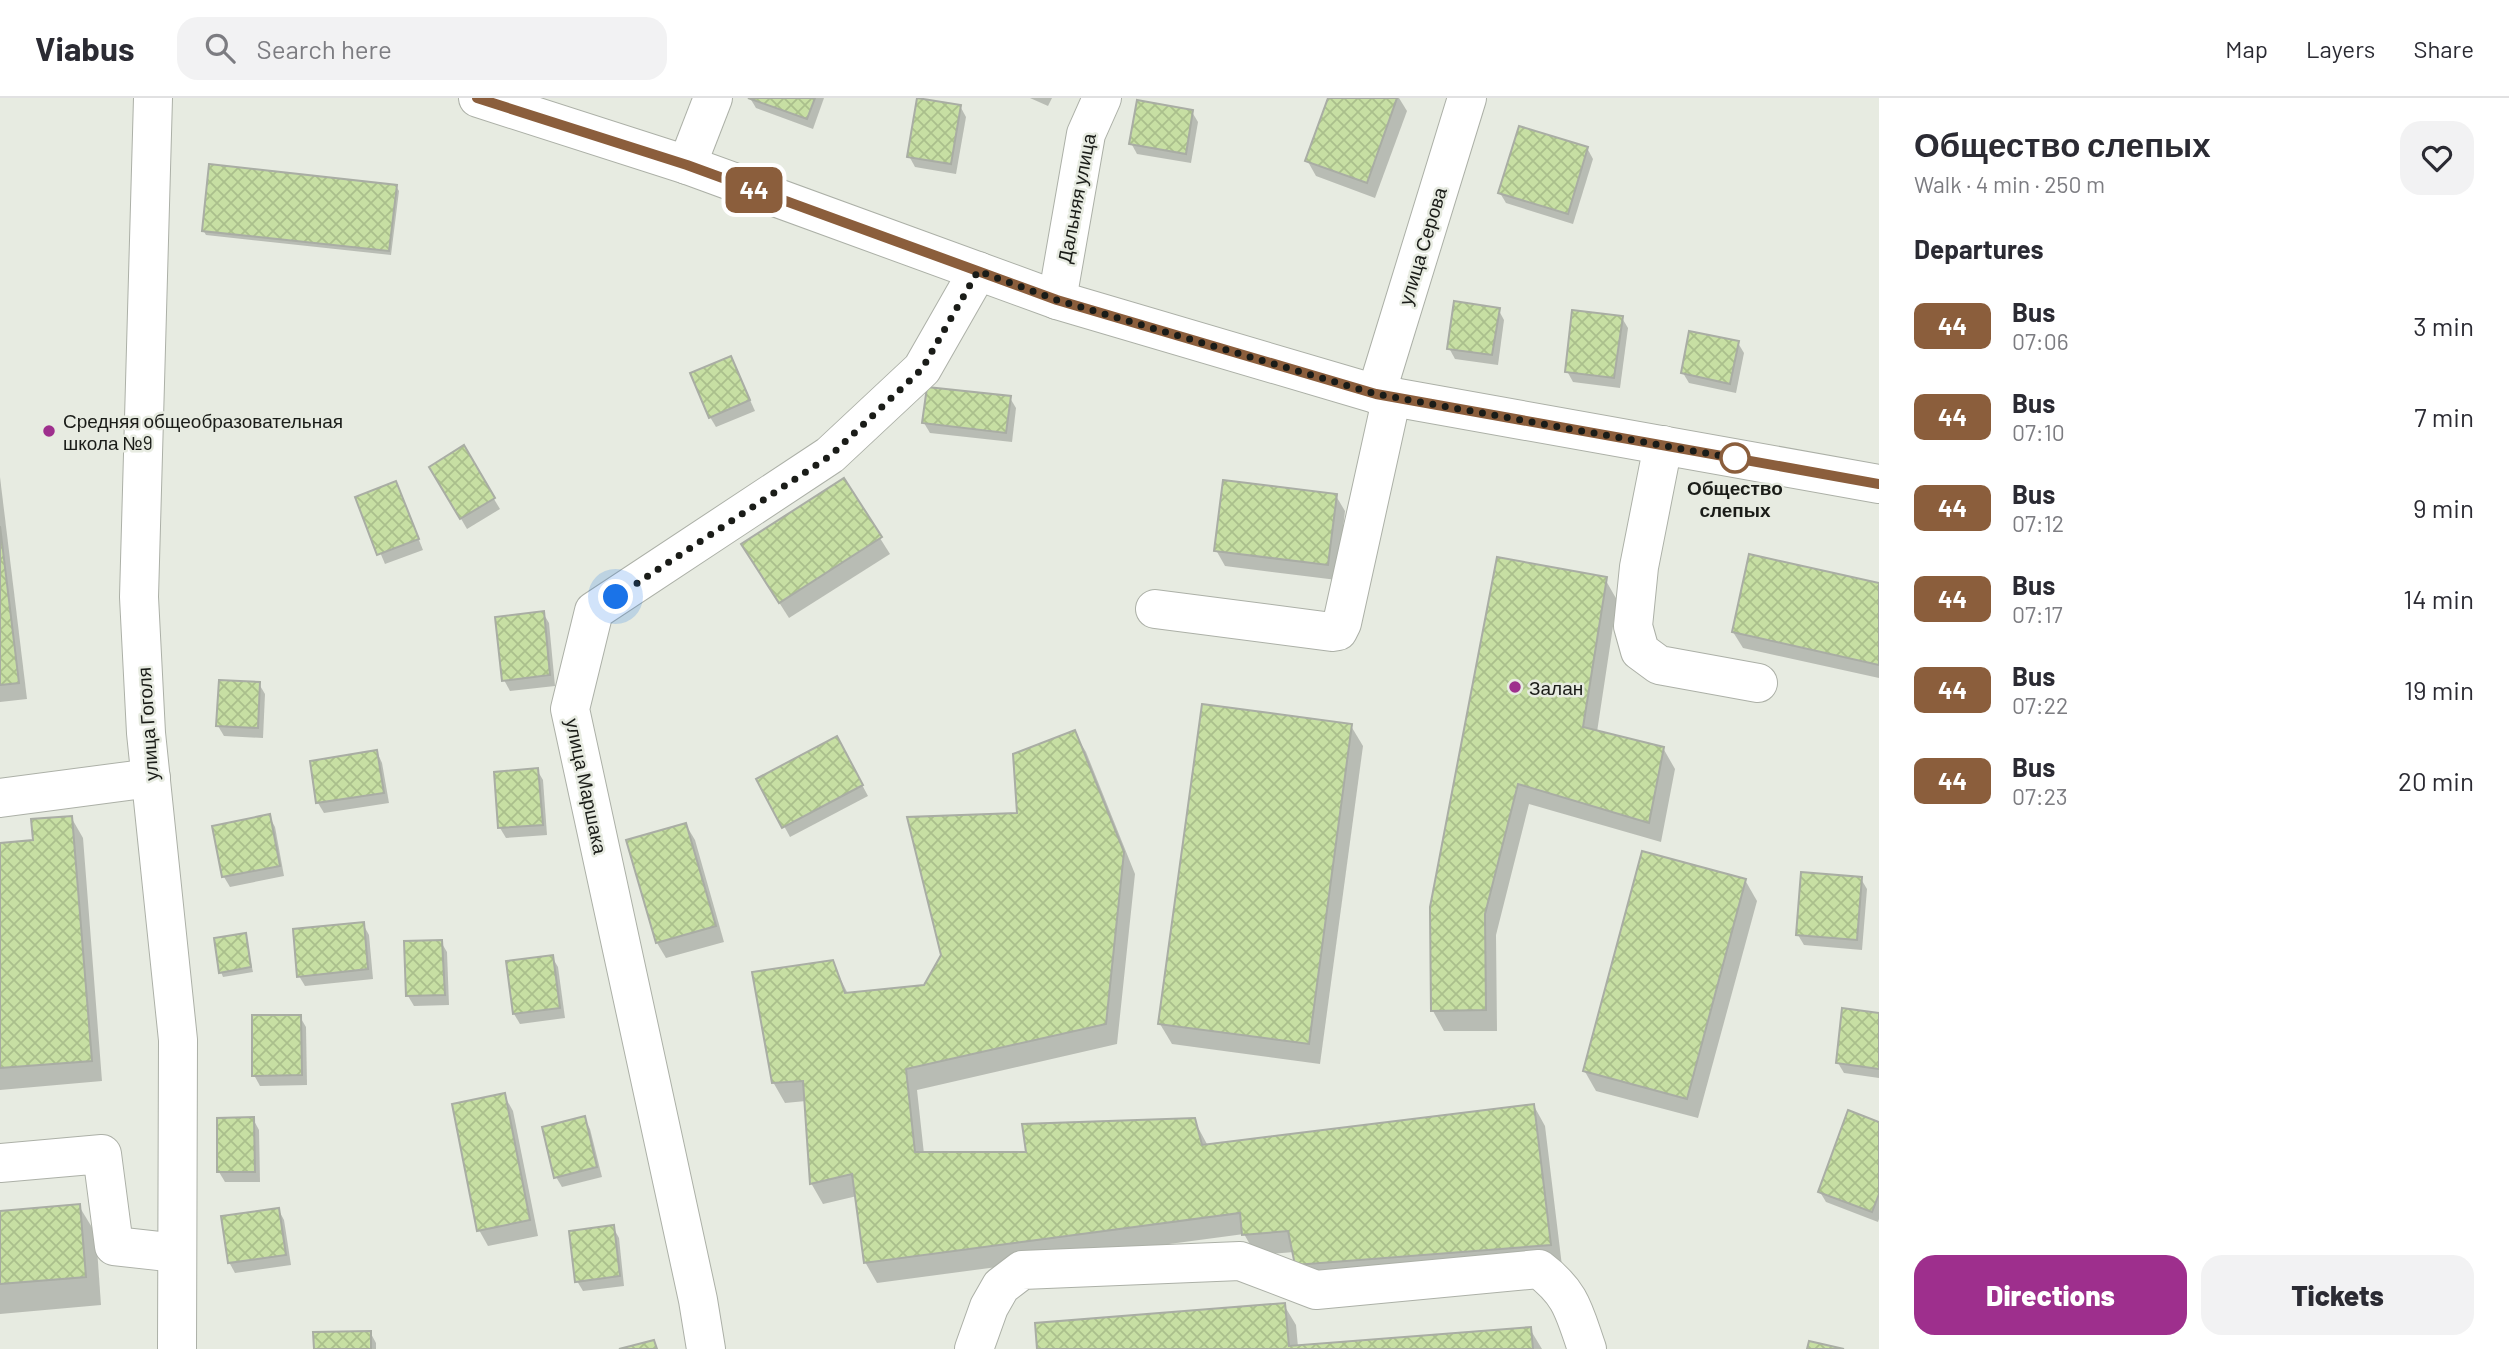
<!DOCTYPE html>
<html lang="en">
<head>
<meta charset="utf-8">
<style>
  body { margin:0; font-family:Barlow,sans-serif; background:#f2f2f3; color:#2b2b33; height:100vh; display:flex; flex-direction:column; font-size:26px; white-space:nowrap }
  * { box-sizing:border-box; margin:0 }
  p { font-size:23px; color:#7c7c81 }
  .icon { flex:none; width:38px; height:38px; fill:none; stroke:currentColor; stroke-width:2; stroke-linecap:round; stroke-linejoin:round }
  .map { position:relative; flex:1; overflow:hidden }
  .drawer { display:flex; flex-direction:column; background:#fff; width:630px }
  .drawer>* { flex:none }
  .badge { padding:0 14px; border-radius:10px; font-size:24px; line-height:46px }
  .you { position:absolute; width:35px; height:35px; margin:-18px; border:5px solid #fff; border-radius:50%; background:#1a73e8; box-shadow:0 0 0 10px #1a73e833 }
  .map>.badge { position:absolute; translate:-50% -50%; box-shadow:0 0 0 4px #fff }
  h2 { padding:0 35px; font-size:26px; line-height:63px }
  .round { display:grid; place-items:center; flex:none; width:74px; height:74px; border-radius:21px; background:#f2f2f3 }
  .headline { display:flex; align-items:center; justify-content:space-between; height:119px; padding:0 35px }
  h1 { font-size:33px; font-weight:800; line-height:52px }
  .cta { display:flex; gap:14px; margin-top:auto; padding:14px 35px }
  .cta a { flex:1; height:80px; border-radius:21px; background:#9e2f8d; color:#fff; font-size:28px; font-weight:800; line-height:80px; text-align:center }
  .cta a+a { background:#f2f2f3; color:#2b2b33 }
  ul { padding:0; list-style:none }
  li { display:flex; align-items:center; gap:21px; height:91px; padding:0 35px }
  li div { flex:1 }
  li b { display:block; font-size:26px }
  li em { font-style:normal }
  li .badge { min-width:77px; font-weight:700; text-align:center }
  header { display:flex; align-items:center; gap:42px; box-sizing:border-box; height:98px; padding:0 35px; background:#fff; border-bottom:2px solid #e1e1e2 }
  header strong { font-size:33px }
  nav { display:flex; gap:38px; margin-inline-start:auto; font-size:24px }
  .search { width:490px; height:63px; background:#f2f2f3; display:flex; align-items:center; gap:18px; box-sizing:border-box; padding:0 24px; border-radius:21px; color:#7c7c81; font-size:26px }
  main { display:flex; flex:1; min-height:0 }
  .map>svg:first-child { display:block }
  .shadow { fill:#0003 }
  .building { fill:url(#building-cross-hatch); stroke:#a9ada4; stroke-width:2 }
  .lines { fill:none; stroke-linecap:round; stroke-linejoin:round }
  .minor-casing { stroke:#acb0a7; stroke-width:40 }
  .minor { stroke:#fff; stroke-width:38 }
  .line-casing { stroke:#fff; stroke-width:16 }
  .line { stroke:#8b5e3c; stroke-width:10 }
  .walk { stroke:#1a1c18; stroke-width:7; stroke-dasharray:0 12.6 }
  .poi-dot { fill:#9e2f8d; stroke:#e7ebe1; stroke-width:2.5 }
  .stop-dot { fill:#fff; stroke:#8b5e3c; stroke-width:3.5 }
  .labels { text-anchor:middle; dominant-baseline:central; stroke-width:5; stroke-linejoin:round; paint-order:stroke }
  .street-label { font-size:19px; fill:#1a1c18; stroke:#e7ebe1 }
  .poi-label { font-size:19px; fill:#1a1c18; stroke:#e7ebe1; text-anchor:start }
  .stop-label { font-size:19px; font-weight:bold; fill:#1a1c18; stroke:#e7ebe1 }
</style>
</head>
<body>
<header>
<strong>Viabus</strong>
<div class="search"><svg class="icon" aria-label="search" viewBox="0 0 24 24"><circle cx="10" cy="10" r="6"/><path d="M15 15l6 6"/></svg>Search here</div>
<nav><a>Map</a><a>Layers</a><a>Share</a></nav>
</header>
<main>
<div class="map">
<svg width="1879" height="1251" viewBox="0 0 1879 1251">
  <defs>
    <pattern id="building-cross-hatch" width="8" height="8" patternUnits="userSpaceOnUse" patternTransform="scale(1.75)"><rect width="8" height="8" fill="#c7dfa3"/><path d="M0 0l8 8M0 8l8-8" fill="none" stroke="#aabf8c"/></pattern>
  </defs>
  <rect width="100%" height="100%" fill="#e7ebe1"/>
  <g class="shadow">
    <path d="M750 0H824L813 31 756 10Z"/>
    <path d="M1030 0H1052L1048 8Z"/>
    <path d="M1330 0H1399L1407 13 1375 100 1316 78 1307 62Z"/>
    <path d="M960 8 966 19 956 76 915 69 909 58Z"/>
    <path d="M1192 14 1198 24 1191 65 1137 56 1131 45Z"/>
    <path d="M1587 50 1593 61 1573 126 1506 105 1500 95Z"/>
    <path d="M396 88 399 93 391 157 206 137 203 132Z"/>
    <path d="M1498 211 1504 222 1498 267 1455 261 1449 250Z"/>
    <path d="M1622 220 1628 230 1620 290 1573 284 1567 273Z"/>
    <path d="M1738 245 1744 255 1736 295 1689 285 1683 275Z"/>
    <path d="M731 260 755 313 716 329 710 319Z"/>
    <path d="M1010 300 1016 310 1012 344 930 335 924 325Z"/>
    <path d="M463 350 500 411 467 431 431 369Z"/>
    <path d="M0 379 27 601 0 604Z"/>
    <path d="M844 383 890 456 789 520 752 462Z"/>
    <path d="M396 385 423 452 385 466 357 400Z"/>
    <path d="M1336 398 1345 413 1337 482 1225 468 1216 452Z"/>
    <path d="M1605 481 1617 502 1597 634 1663 650 1675 671 1661 744 1529 706 1496 837 1497 933H1444L1433 913 1432 809Z"/>
    <path d="M1879 487V580L1743 550 1733 534Z"/>
    <path d="M543 515 549 525 555 588 510 593 504 582Z"/>
    <path d="M259 586 265 596 263 640 224 638 218 628Z"/>
    <path d="M1351 628 1363 648 1320 966 1172 946 1160 926Z"/>
    <path d="M1074 634 1086 654 1135 776 1117 946 917 992 924 1056 1028 1055 1194 1022 1208 1048 1534 1008 1545 1028 1562 1168 1309 1187 1294 1154 1256 1157 1244 1136 877 1185 865 1164 857 1098 823 1106 811 1085 806 1003 785 1005 773 984 832 864 848 896 925 889 1019 717Z"/>
    <path d="M837 640 868 698 790 739 759 682Z"/>
    <path d="M377 654 382 665 389 705 324 715 318 705 312 664Z"/>
    <path d="M537 672 543 682 547 737 506 740 500 730Z"/>
    <path d="M269 718 275 729 284 778 230 789 224 779Z"/>
    <path d="M71 719 83 740 102 983 0 992V747L35 744Z"/>
    <path d="M686 727 695 742 724 844 666 860 657 845 628 743Z"/>
    <path d="M1861 781 1867 791 1862 852 1804 847 1798 837Z"/>
    <path d="M1745 782 1757 803 1698 1020 1596 993 1584 972Z"/>
    <path d="M363 826 369 837 373 881 305 888 299 878Z"/>
    <path d="M245 837 253 874 223 879 221 874Z"/>
    <path d="M441 844 447 854 449 907 414 908 408 898 406 845Z"/>
    <path d="M552 859 558 869 565 920 520 926 514 916Z"/>
    <path d="M1879 916V980L1844 975 1838 965Z"/>
    <path d="M300 919 306 929 307 987 260 988 254 977Z"/>
    <path d="M504 997 513 1013 538 1138 488 1148 479 1132Z"/>
    <path d="M584 1020 590 1031 602 1079 562 1089 556 1079Z"/>
    <path d="M253 1021 259 1032 260 1084H225L219 1074Z"/>
    <path d="M1879 1026V1121L1878 1124 1826 1104 1820 1094Z"/>
    <path d="M79 1108 96 1136 101 1207 0 1216V1114Z"/>
    <path d="M278 1111 284 1122 291 1167 235 1175 229 1164Z"/>
    <path d="M613 1129 619 1140 624 1188 583 1193 577 1183Z"/>
    <path d="M1284 1207 1296 1227 1298 1249 1530 1231 1542 1251H1039Z"/>
    <path d="M370 1234 376 1245V1251H316Z"/>
  </g>
  <g class="building">
    <path d="M748 0H815L807 21Z"/>
    <path d="M917 0 961 7 951 66 907 59Z"/>
    <path d="M1328 0H1397L1367 85 1305 63Z"/>
    <path d="M1137 2 1193 12 1186 56 1129 46Z"/>
    <path d="M1519 28 1588 49 1568 116 1498 95Z"/>
    <path d="M209 66 397 87 389 153 202 133Z"/>
    <path d="M1454 203 1500 210 1492 257 1447 251Z"/>
    <path d="M1572 212 1623 218 1614 280 1565 274Z"/>
    <path d="M1689 233 1739 243 1730 286 1681 275Z"/>
    <path d="M731 258 750 302 709 320 690 275Z"/>
    <path d="M927 289 1011 298 1006 335 922 325Z"/>
    <path d="M464 347 495 400 460 421 429 369Z"/>
    <path d="M844 380 882 439 779 505 741 446Z"/>
    <path d="M1223 382 1337 396 1328 467 1214 453Z"/>
    <path d="M396 383 419 441 377 457 355 399Z"/>
    <path d="M0 428 19 585 0 587Z"/>
    <path d="M1749 456 1879 485V567L1732 534Z"/>
    <path d="M1497 459 1607 479 1583 629 1664 649 1649 725 1518 686 1485 816 1486 912 1431 913 1430 809Z"/>
    <path d="M544 513 550 577 502 583 495 519Z"/>
    <path d="M219 582 260 584 258 630 216 628Z"/>
    <path d="M1202 606 1352 626 1309 946 1158 926Z"/>
    <path d="M1075 632 1124 754 1106 926 906 971 915 1054H1026L1022 1026 1195 1020 1202 1047 1534 1006 1551 1147 1295 1167 1288 1133 1242 1137 1240 1115 864 1165 852 1076 810 1086 803 983 772 985 752 874 833 862 845 895 924 887 941 857 907 719 1017 715 1013 656Z"/>
    <path d="M837 638 863 687 782 730 756 681Z"/>
    <path d="M377 652 384 695 316 705 310 663Z"/>
    <path d="M538 670 543 727 498 730 494 674Z"/>
    <path d="M270 716 280 768 222 779 212 728Z"/>
    <path d="M72 718 92 963 0 970V745L33 742 31 721Z"/>
    <path d="M686 725 716 828 656 845 626 742Z"/>
    <path d="M1642 753 1746 781 1687 1001 1583 973Z"/>
    <path d="M1801 774 1862 779 1857 842 1796 837Z"/>
    <path d="M364 824 368 871 297 879 293 831Z"/>
    <path d="M246 835 251 869 219 875 214 840Z"/>
    <path d="M442 842 445 897 406 898 404 843Z"/>
    <path d="M553 857 560 910 513 916 506 863Z"/>
    <path d="M1842 910 1879 915V971L1836 965Z"/>
    <path d="M252 917H301L302 977 252 978Z"/>
    <path d="M505 995 530 1122 477 1133 452 1006Z"/>
    <path d="M1848 1012 1879 1024V1096L1872 1114 1818 1094Z"/>
    <path d="M585 1018 597 1069 554 1080 542 1029Z"/>
    <path d="M254 1019 255 1074H217V1020Z"/>
    <path d="M80 1106 86 1179 0 1186V1113Z"/>
    <path d="M279 1110 286 1157 228 1165 221 1118Z"/>
    <path d="M614 1127 620 1178 575 1184 569 1133Z"/>
    <path d="M1285 1205 1289 1248 1531 1229 1533 1251H1037L1035 1225Z"/>
    <path d="M371 1233V1251H314L313 1234Z"/>
    <path d="M654 1242 657 1251H619Z"/>
    <path d="M1809 1243 1844 1251H1807Z"/>
  </g>
  <g class="lines">
    <g class="minor-casing">
      <g id="minor">
        <path d="M153 0 139 499 146 635 178 942 177 1251"/>
        <path d="M478 0 687 67 1057 202 1376 296 1879 386"/>
        <path d="M687 67 713 0"/>
        <path d="M1057 202 1086 36 1102 0"/>
        <path d="M1376 296 1467 0"/>
        <path d="M1663 347 1639 469 1633 528 1640 553 1659 567 1758 585"/>
        <path d="M1155 511 1332 534 1338 533 1342 525 1392 298"/>
        <path d="M0 700 151 680"/>
        <path d="M0 1065 102 1056 114 1148 177 1155"/>
        <path d="M706 1251 698 1202 570 611 594 513 830 357 922 271 978 173"/>
        <path d="M974 1251 989 1209 1001 1188 1022 1172 1240 1163 1316 1192 1539 1171C1572 1196 1574 1214 1587 1251"/>
      </g>
    </g>
    <use href="#minor" class="minor"/>
  </g>
  <g class="lines">
    <g class="line-casing">
      <path id="line" d="M477 0 687 67 1057 202 1376 296 1879 386"/>
    </g>
    <use href="#line" class="line"/>
    <path class="walk" d="M616 499 830 358 922 271 978 173 1057 202 1376 296 1744 362 1735 360"/>
  </g>
  <g class="poi-dot">
    <circle cx="49" cy="333" r="7"/>
    <circle cx="1515" cy="589" r="7"/>
  </g>
  <circle class="stop-dot" cx="1735" cy="360" r="14"/>
  <g class="labels">
    <g class="street-label">
      <text transform="translate(1076 100) rotate(-79)">Дальняя улица</text>
      <text transform="translate(1422 148) rotate(-73)">улица Серова</text>
      <text transform="translate(147 626) rotate(-94)">улица Гоголя</text>
      <text transform="translate(587 688) rotate(78)">улица Маршака</text>
    </g>
    <g class="poi-label">
      <text x="63" y="322">Средняя общеобразовательная<tspan x="63" dy="22">школа №9</tspan></text>
      <text x="1529" y="589">Залан</text>
    </g>
    <g class="stop-label">
      <text x="1735" y="389">Общество<tspan x="1735" dy="22">слепых</tspan></text>
    </g>
  </g>
</svg>
<div class="you" style="left:616px;top:499px"></div>
<b class="badge" style="left:754px;top:92px;background:#8b5e3c;color:#fff">44</b>
</div>
<section class="drawer">
<div class="headline"><div><h1>Общество слепых</h1><p>Walk · 4 min · 250 m</p></div><a class="round"><svg class="icon" aria-label="heart" viewBox="0 0 24 24"><path d="M12 20l-8-8c-3-5 5-10 8-4 3-6 11-1 8 4z"/></svg></a></div>
<h2>Departures</h2>
<ul>
<li><span class="badge" style="background:#8b5e3c;color:#fff">44</span><div><b>Bus</b><p>07:06</p></div><em>3 min</em></li>
<li><span class="badge" style="background:#8b5e3c;color:#fff">44</span><div><b>Bus</b><p>07:10</p></div><em>7 min</em></li>
<li><span class="badge" style="background:#8b5e3c;color:#fff">44</span><div><b>Bus</b><p>07:12</p></div><em>9 min</em></li>
<li><span class="badge" style="background:#8b5e3c;color:#fff">44</span><div><b>Bus</b><p>07:17</p></div><em>14 min</em></li>
<li><span class="badge" style="background:#8b5e3c;color:#fff">44</span><div><b>Bus</b><p>07:22</p></div><em>19 min</em></li>
<li><span class="badge" style="background:#8b5e3c;color:#fff">44</span><div><b>Bus</b><p>07:23</p></div><em>20 min</em></li>
</ul>
<div class="cta"><a>Directions</a><a>Tickets</a></div>
</section>
</main>
</body>
</html>
